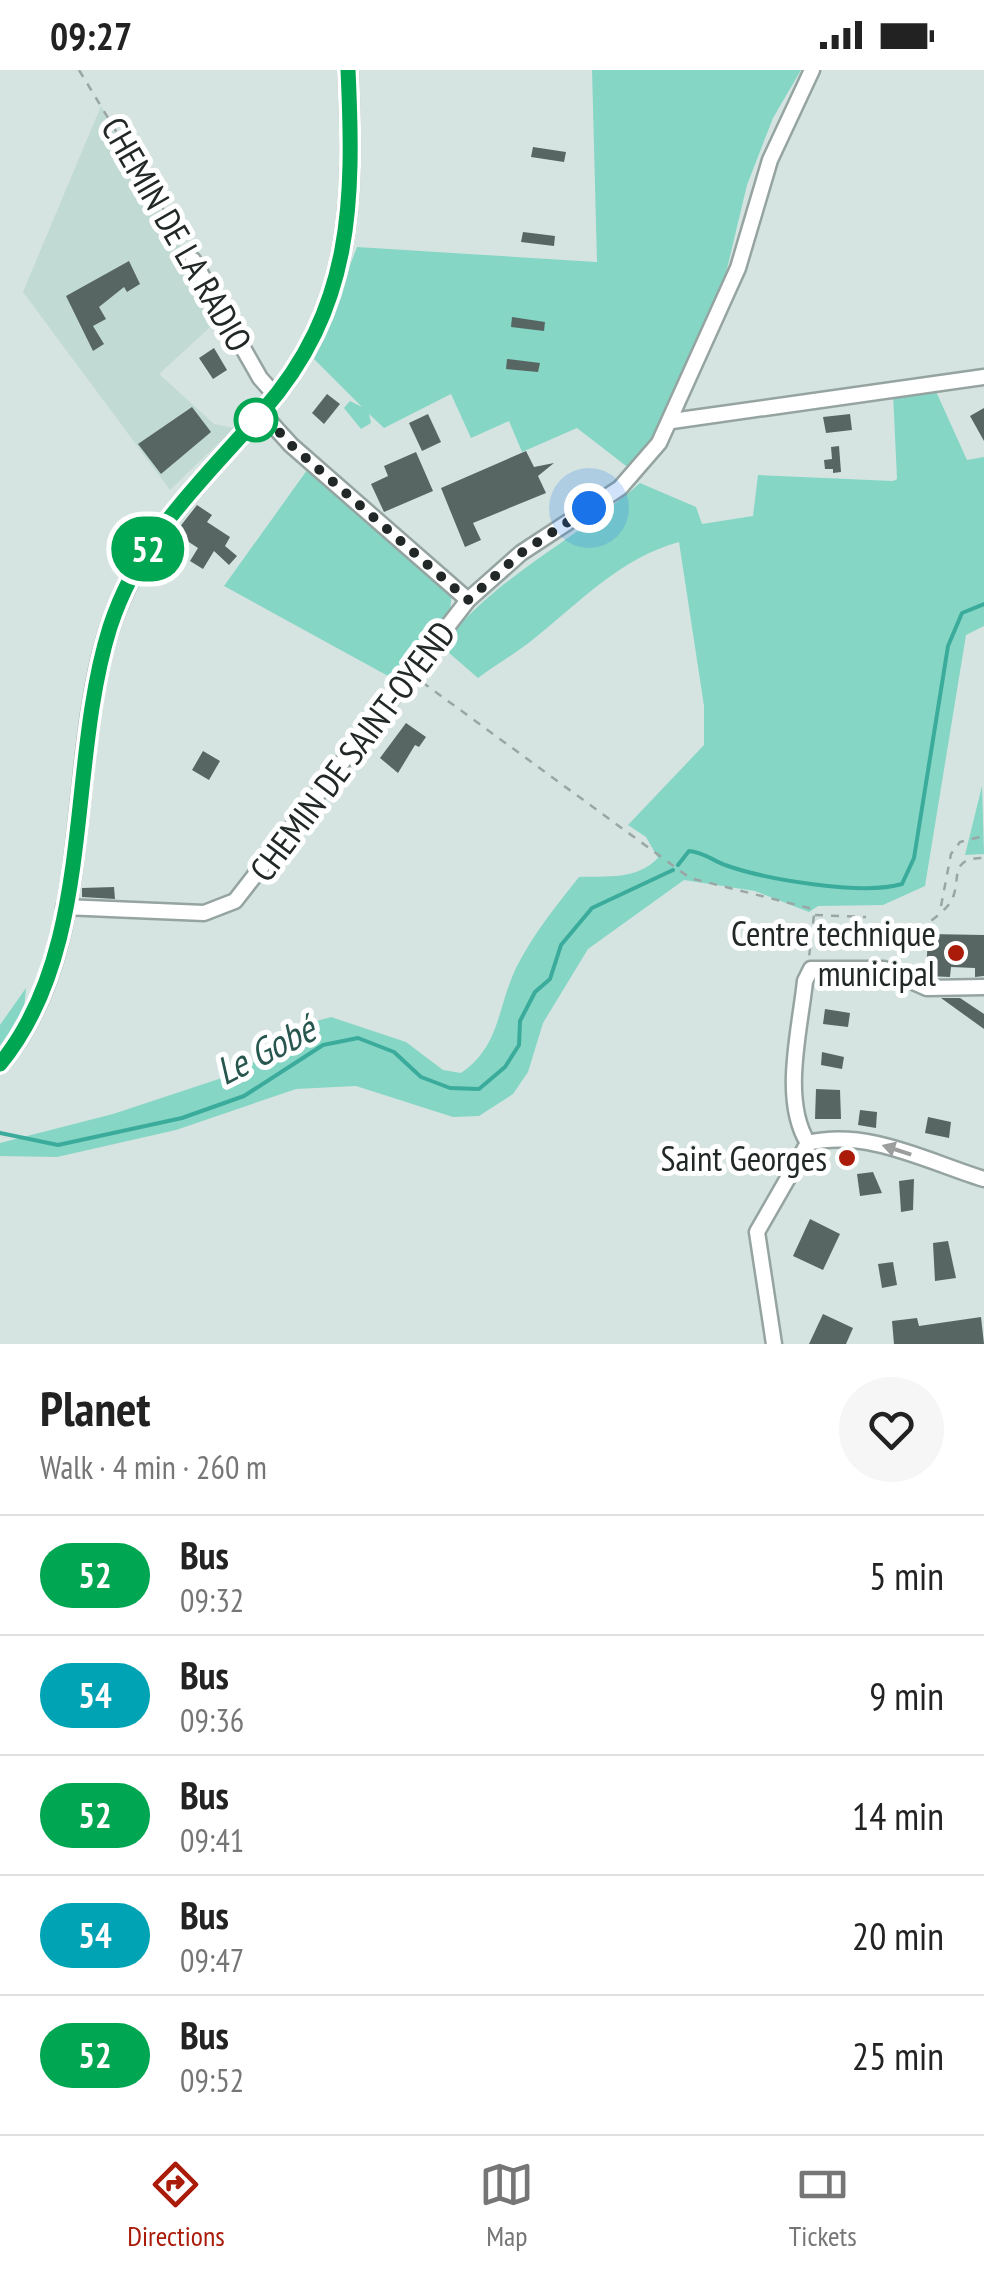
<!DOCTYPE html>
<html lang="en">
<head>
<meta charset="utf-8">
<style>
  body { margin:0; font-family:"PT Sans Narrow",sans-serif; background:#f6f6f6; color:#222; height:100vh; display:flex; flex-direction:column; font-size:38px; white-space:nowrap }
  * { box-sizing:border-box; margin:0 }
  p { font-size:32px; color:#767676 }
  .icon { flex:none; width:55px; height:55px; fill:none; stroke:currentColor; stroke-width:2; stroke-linecap:round; stroke-linejoin:round }
  .map { position:relative; height:1274px; overflow:hidden }
  .panel { display:flex; flex-direction:column; background:#fff; flex:1 }
  .panel>* { flex:none }
  .badge { padding:0 20px; border-radius:32px; font-size:35px; line-height:65px }
  .you { position:absolute; width:50px; height:50px; margin:-25px; border:8px solid #fff; border-radius:50%; background:#1a73e8; box-shadow:0 0 0 15px #1a73e833 }
  .map>.badge { position:absolute; translate:-50% -50%; box-shadow:0 0 0 5px #fff }
  .round { display:grid; place-items:center; flex:none; width:105px; height:105px; border-radius:52px; background:#f6f6f6 }
  .head { display:flex; align-items:center; justify-content:space-between; height:170px; padding:0 40px }
  h1 { font-size:48px; font-weight:600; line-height:75px }
  ul { padding:0; list-style:none }
  li { display:flex; align-items:center; gap:30px; height:120px; padding:0 40px; border-top:2px solid #e0e0e0 }
  li div { flex:1 }
  li b { display:block; font-size:38px }
  li em { font-style:normal }
  li .badge { min-width:110px; font-weight:700; text-align:center }
  .status { display:flex; justify-content:space-between; align-items:center; height:70px; padding:0 50px; background:#fff; direction:ltr }
  .status svg { height:28px; fill:currentColor }
  .tabs { display:flex; justify-content:space-around; align-items:center; height:140px; border-top:2px solid #e0e0e0; background:#fff; font-size:28px; color:#767676 }
  .tabs a { display:grid; justify-items:center; gap:5px }
  .tabs .on { color:#ab1b0a }
  .map>svg:first-child { display:block }
  .built { fill:#c2dad4 }
  .green { fill:#86d6c6 }
  .lines { fill:none; stroke-linecap:round; stroke-linejoin:round }
  .stream { stroke:#3bac9b; stroke-width:4 }
  .building { fill:#586663 }
  .minor-casing { stroke:#95a4a1; stroke-width:19 }
  .major-casing { stroke:#95a4a1; stroke-width:22 }
  .path { stroke:#9aa6a4; stroke-width:2.5; stroke-dasharray:8 8; stroke-linecap:butt }
  .minor { stroke:#fff; stroke-width:14 }
  .major { stroke:#fff; stroke-width:18 }
  .oneway { fill:#9c9e9e }
  .line-casing { stroke:#fff; stroke-width:22 }
  .line { stroke:#00a651; stroke-width:15 }
  .walk { stroke:#222827; stroke-width:10; stroke-dasharray:0 18 }
  .stop-dot { fill:#fff; stroke:#00a651; stroke-width:5 }
  .poi-dot { fill:#ab1b0a; stroke:#fff; stroke-width:4 }
  .labels { text-anchor:middle; dominant-baseline:central; stroke-width:10; stroke-linejoin:round; paint-order:stroke }
  .street-label { font-size:35px; fill:#222827; stroke:#fff }
  .poi-label { font-size:35px; fill:#222827; stroke:#fff; text-anchor:end }
  .water-label { font-size:38px; font-style:italic; fill:#27564e; stroke:#fff }
</style>
</head>
<body>
<div class="status"><b>09:27</b><svg viewBox="0 0 49 12"><path d="M0 12V9h3v3zM5 12V6h3v6zM10 12V3h3v9zM15 12V0h3v12zM26 1h20v11H26zM47 4h2v5h-2z"/></svg></div>
<div class="map">
<svg width="984" height="1274" viewBox="0 0 984 1274">
  <rect width="100%" height="100%" fill="#d5e4e1"/>
  <path class="built" d="M101 36 221 247 159 304 214 354 234 358 170 420 23 222Z"/>
  <g class="green">
    <path d="M592 0H801L773 48 747 115 726 203 665 348 630 399 577 358 522 382 509 351 471 368 451 324 384 358 369 344 371 353 361 359 344 338 350 331 362 337 314 289 357 177 597 192Z"/>
    <path d="M934 317 967 390 984 387V556L966 565 925 816 883 835 818 836 809 842 755 821 684 810 588 879 543 953 528 1002 513 1024 479 1046 453 1047 356 1016 296 1019 176 1060 57 1087 0 1086V1073L113 1044 240 1002 306 954 331 947 406 972 443 1000 461 1003C501 976 497 936 517 896 534 863 556 836 579 807 607 806 637 810 658 788L646 767 628 755 704 675V636L679 472C621 488 581 531 536 567 518 582 497 594 478 608L441 576C501 502 572 473 640 413L696 437 702 454 753 446 758 405 893 411 897 409 893 323Z"/>
    <path d="M310 396 452 522 450 542 399 612 224 516Z"/>
    <path d="M982 716 984 784 965 785Z"/>
    <path d="M26 918 24 939 0 977V955Z"/>
  </g>
  <g class="lines">
    <g class="stream">
      <path d="M678 795 689 781C703 782 712 790 725 795 764 809 862 826 902 814L914 788 948 576 962 543 984 534"/>
      <path d="M0 1063 58 1075 182 1048 244 1026 323 975 358 968 394 982 421 1007 450 1018 479 1019 505 997 519 975 520 951 535 922 550 909 561 875 592 838 673 800"/>
    </g>
  </g>
  <g class="building">
    <path d="M533 77 566 82 564 92 531 87Z"/>
    <path d="M523 162 555 166 554 176 521 172Z"/>
    <path d="M129 191 140 214 127 222 124 217 99 237 106 249 93 256 104 274 93 281 66 226Z"/>
    <path d="M512 247 545 252 544 261 511 257Z"/>
    <path d="M214 278 227 300 213 309 199 288Z"/>
    <path d="M507 289 540 293 538 302 506 299Z"/>
    <path d="M327 324 340 334 324 354 312 343Z"/>
    <path d="M192 337 211 362 161 404 138 374Z"/>
    <path d="M984 338V371L970 346Z"/>
    <path d="M428 344 441 372 422 381 409 353Z"/>
    <path d="M850 344 852 360 826 363 823 347Z"/>
    <path d="M839 376 841 402 833 403V399H825L824 390 832 389 831 377Z"/>
    <path d="M526 381 534 397 554 393 538 406 546 423 473 453 481 470 465 477 441 418Z"/>
    <path d="M416 382 433 421 384 442 371 414 388 406 384 396Z"/>
    <path d="M197 435 212 445 207 452 230 467 225 476 237 486 229 495 214 481 203 499 190 491 198 478 175 463Z"/>
    <path d="M406 653 426 667 419 677 415 675 398 703 380 688Z"/>
    <path d="M203 681 220 691 209 710 192 700Z"/>
    <path d="M114 817 115 829 82 827V818Z"/>
    <path d="M928 864 984 865V906L975 907V898L951 897 950 907 926 906Z"/>
    <path d="M941 928H960L984 944V959Z"/>
    <path d="M825 939 850 943 848 957 823 954Z"/>
    <path d="M822 982 844 987 842 999 821 995Z"/>
    <path d="M816 1019 840 1020 841 1049H815Z"/>
    <path d="M860 1040 877 1042 876 1058 858 1055Z"/>
    <path d="M928 1047 951 1052 949 1068 925 1063Z"/>
    <path d="M873 1102 882 1123 860 1126 857 1104Z"/>
    <path d="M914 1109 913 1140 901 1142 899 1111Z"/>
    <path d="M810 1149 840 1164 823 1200 793 1186Z"/>
    <path d="M948 1171 956 1208 935 1211 933 1173Z"/>
    <path d="M893 1192 897 1215 882 1218 878 1194Z"/>
    <path d="M823 1244 853 1258 846 1274H809Z"/>
    <path d="M981 1247 984 1274H894L892 1251 917 1248 919 1256Z"/>
  </g>
  <g class="lines">
    <g class="minor-casing">
      <g id="minor">
        <path d="M193 190 260 308 276 326"/>
        <path d="M262 343 291 375 468 530"/>
        <path d="M672 351 984 307"/>
        <path d="M64 837 204 843 235 831 468 530 521 483 620 418 659 373 738 198 770 90 812 0"/>
        <path d="M808 1073C868 1059 926 1091 984 1109"/>
        <path d="M774 1274 757 1162 808 1073C781 1030 800 960 805 911L811 899H884L927 918 984 917"/>
      </g>
    </g>
    <g class="major-casing">
      <path id="major" d="M0 994C97 877 65 696 110 557 140 467 202 411 262 342 354 238 354 130 348 0"/>
    </g>
    <g class="path">
      <path d="M79 0 187 178"/>
      <path d="M422 612 690 808 809 838 814 845 809 887"/>
      <path d="M941 836 951 784 960 772 984 766"/>
      <path d="M815 845 866 847"/>
      <path d="M906 870C918 859 941 846 950 833 964 811 945 788 984 788"/>
    </g>
    <use href="#minor" class="minor"/>
    <use href="#major" class="major"/>
  </g>
  <defs><path id="oneway-solid" d="M-6-.8H1V-3.2L6.5 0L1 3.2V.8H-6Z" transform="scale(2.5)"/></defs>
  <use class="oneway" href="#oneway-solid" transform="translate(897 1080) rotate(-162)"/>
  <g class="lines">
    <g class="line-casing">
      <path id="line" d="M0 994C96 877 66 697 110 557 140 465 202 412 262 342 354 237 354 131 348 0"/>
    </g>
    <use href="#line" class="line"/>
    <path class="walk" d="M256 350 262 343 291 375 468 530 521 483 589 438"/>
  </g>
  <circle class="stop-dot" cx="256" cy="350" r="20"/>
  <g class="poi-dot">
    <circle cx="956" cy="883" r="10"/>
    <circle cx="847" cy="1088" r="10"/>
  </g>
  <g class="labels">
    <g class="street-label">
      <text transform="translate(177 164) rotate(60)">CHEMIN DE LA RADIO</text>
      <text transform="translate(352 681) rotate(-53)">CHEMIN DE SAINT-OYEND</text>
    </g>
    <g class="poi-label">
      <text x="936" y="863">Centre technique<tspan x="936" dy="40">municipal</tspan></text>
      <text x="827" y="1088">Saint Georges</text>
    </g>
    <g class="water-label">
      <text transform="translate(265 979) rotate(-27)">Le Gobé</text>
    </g>
  </g>
</svg>
<div class="you" style="left:589px;top:438px"></div>
<b class="badge" style="left:148px;top:479px;background:#00a651;color:#fff">52</b>
</div>
<section class="panel">
<div class="head"><div><h1>Planet</h1><p>Walk · 4 min · 260 m</p></div><a class="round"><svg class="icon" aria-label="heart" viewBox="0 0 24 24"><path d="M12 20l-8-8c-3-5 5-10 8-4 3-6 11-1 8 4z"/></svg></a></div>
<ul>
<li><span class="badge" style="background:#00a651;color:#fff">52</span><div><b>Bus</b><p>09:32</p></div><em>5 min</em></li>
<li><span class="badge" style="background:#00a3b4;color:#fff">54</span><div><b>Bus</b><p>09:36</p></div><em>9 min</em></li>
<li><span class="badge" style="background:#00a651;color:#fff">52</span><div><b>Bus</b><p>09:41</p></div><em>14 min</em></li>
<li><span class="badge" style="background:#00a3b4;color:#fff">54</span><div><b>Bus</b><p>09:47</p></div><em>20 min</em></li>
<li><span class="badge" style="background:#00a651;color:#fff">52</span><div><b>Bus</b><p>09:52</p></div><em>25 min</em></li>
</ul>
</section>
<nav class="tabs">
<a class="on"><svg class="icon" aria-label="directions" viewBox="0 0 24 24"><path d="M12 3l9 9-9 9-9-9zM9 14v-3h6M13 9l2 2-2 2"/></svg>Directions</a>
<a><svg class="icon" aria-label="map" viewBox="0 0 24 24"><path d="M3 6l6-2 6 2 6-2v14l-6 2-6-2-6 2zM9 4v14M15 6v14"/></svg>Map</a>
<a><svg class="icon" aria-label="tickets" viewBox="0 0 24 24"><path d="M3 7h18v10H3zM15 7v10"/></svg>Tickets</a>
</nav>
</body>
</html>
